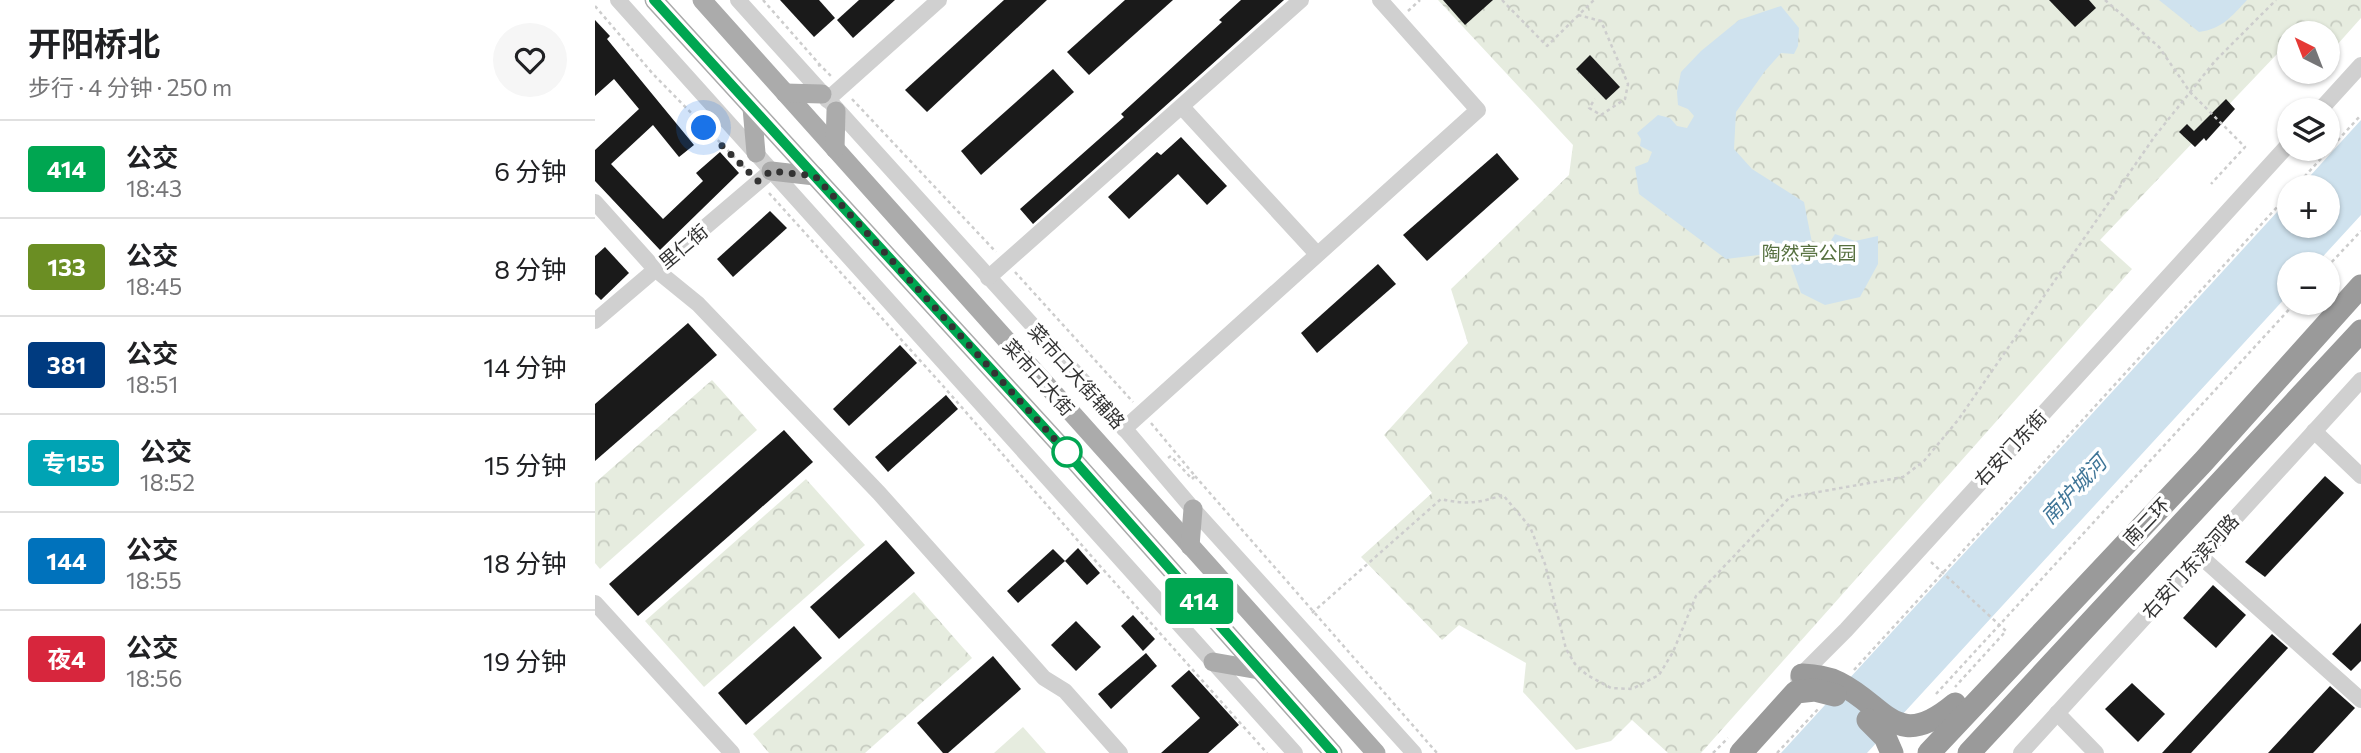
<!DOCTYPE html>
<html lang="zh">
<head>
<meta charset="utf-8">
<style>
  body { margin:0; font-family:Commissioner,"Noto Sans SC",sans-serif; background:#f6f6f6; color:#202124; height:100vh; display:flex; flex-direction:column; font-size:26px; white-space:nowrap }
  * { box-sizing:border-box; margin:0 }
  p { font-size:23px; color:#757577 }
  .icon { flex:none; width:38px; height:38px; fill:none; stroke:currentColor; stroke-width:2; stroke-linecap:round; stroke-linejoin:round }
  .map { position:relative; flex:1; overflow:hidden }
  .panel { display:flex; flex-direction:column; background:#fff; width:595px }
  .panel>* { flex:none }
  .badge { padding:0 14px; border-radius:5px; font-size:24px; line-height:46px }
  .needle { width:46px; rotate:318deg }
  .controls { position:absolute; left:1682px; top:21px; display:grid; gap:14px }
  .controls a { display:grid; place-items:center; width:63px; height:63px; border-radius:50%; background:#fff; box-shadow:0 2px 5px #0004; font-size:35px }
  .you { position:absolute; width:35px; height:35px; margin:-18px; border:5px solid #fff; border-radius:50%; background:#1a73e8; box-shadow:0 0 0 10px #1a73e833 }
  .map>.badge { position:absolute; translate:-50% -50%; box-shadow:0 0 0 4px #fff }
  .round { display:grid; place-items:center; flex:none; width:74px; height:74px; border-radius:37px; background:#f6f6f6 }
  .overview { display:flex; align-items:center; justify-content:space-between; height:119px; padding:0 28px }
  h1 { font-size:33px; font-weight:700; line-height:52px }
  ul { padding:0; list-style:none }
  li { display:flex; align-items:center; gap:21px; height:98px; padding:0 28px; border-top:2px solid #e0e0e0 }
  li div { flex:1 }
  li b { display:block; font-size:26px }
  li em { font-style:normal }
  li .badge { min-width:77px; font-weight:700; text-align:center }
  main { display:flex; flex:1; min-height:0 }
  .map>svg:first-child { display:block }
  .park { fill:url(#park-crowns) }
  .pitch { fill:#e6ecdf }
  .water { fill:#cfe2ee }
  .building { fill:#1a1a1a }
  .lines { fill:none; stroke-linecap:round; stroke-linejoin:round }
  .path { stroke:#cdcdcd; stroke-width:2.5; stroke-dasharray:3.5 3.5; stroke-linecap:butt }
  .minor { stroke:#d0d0d0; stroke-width:16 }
  .major { stroke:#ababab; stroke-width:19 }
  .highway { stroke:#9a9a9a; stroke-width:23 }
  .line-casing { stroke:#fff; stroke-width:16 }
  .line { stroke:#00a651; stroke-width:10 }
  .walk { stroke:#333; stroke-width:7; stroke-dasharray:0 12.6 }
  .stop-dot { fill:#fff; stroke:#00a651; stroke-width:3.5 }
  .labels { text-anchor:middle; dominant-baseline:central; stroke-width:7; stroke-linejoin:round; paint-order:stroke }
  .street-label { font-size:19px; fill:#333; stroke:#fff }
  .park-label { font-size:19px; fill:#56703f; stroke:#fff }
  .water-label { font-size:21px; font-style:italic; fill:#3f7597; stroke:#fff }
</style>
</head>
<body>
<main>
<section class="panel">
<div class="overview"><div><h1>开阳桥北</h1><p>步行 · 4 分钟 · 250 m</p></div><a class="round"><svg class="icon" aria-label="heart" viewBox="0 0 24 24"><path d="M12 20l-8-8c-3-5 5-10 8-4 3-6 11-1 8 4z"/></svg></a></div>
<ul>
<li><span class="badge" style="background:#00a651;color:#fff">414</span><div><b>公交</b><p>18:43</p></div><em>6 分钟</em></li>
<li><span class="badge" style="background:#6b8e23;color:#fff">133</span><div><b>公交</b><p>18:45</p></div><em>8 分钟</em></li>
<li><span class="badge" style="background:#003b80;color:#fff">381</span><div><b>公交</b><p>18:51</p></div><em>14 分钟</em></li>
<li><span class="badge" style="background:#00a3b4;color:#fff">专155</span><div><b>公交</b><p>18:52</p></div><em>15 分钟</em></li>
<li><span class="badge" style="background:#0072bc;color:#fff">144</span><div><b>公交</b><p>18:55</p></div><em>18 分钟</em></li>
<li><span class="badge" style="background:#d7263d;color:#fff">夜4</span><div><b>公交</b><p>18:56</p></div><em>19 分钟</em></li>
</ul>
</section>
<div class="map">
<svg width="1766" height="753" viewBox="0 0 1766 753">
  <defs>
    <pattern id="park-crowns" width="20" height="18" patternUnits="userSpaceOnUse" patternTransform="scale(1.75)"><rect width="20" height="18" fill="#e6ecdf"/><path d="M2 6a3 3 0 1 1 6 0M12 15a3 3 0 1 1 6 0" fill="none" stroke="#c6cbc0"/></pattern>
  </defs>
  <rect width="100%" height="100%" fill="#fff"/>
  <g class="park">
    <path d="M843 0H1766V18L1733 55 1732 33H1694V63L1683 53 1505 240 1537 269 1106 753H1073L1037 720 1016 741 981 750 928 692 931 663 864 625 847 640 766 557 837 493 789 435 873 343 856 289 974 175 978 145Z"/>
    <path d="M117 380 162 430 5 569 0 563V483Z"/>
    <path d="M211 479 270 545 109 687 50 621Z"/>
    <path d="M319 592 377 658 270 753H174L158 734Z"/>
  </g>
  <path class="pitch" d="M428 727 451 753H399Z"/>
  <g class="water">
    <path d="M1564 0H1652C1637 16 1627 29 1604 32Z"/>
    <path d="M1186 6 1204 28 1203 46 1199 54 1186 53 1170 71 1141 112 1139 149 1157 169 1209 202 1218 248 1230 250 1240 234 1260 241 1283 236V264L1265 297 1230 305 1206 293 1195 262 1180 253 1131 259 1044 194 1040 167 1053 162 1057 152 1045 146 1046 139 1042 133 1063 115 1075 118 1082 126 1092 128 1099 116 1093 109 1083 105 1082 92 1086 72 1106 51 1144 20Z"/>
    <path d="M1766 120V215L1721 264H1694V294L1272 753H1186L1694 199V226H1732V187H1705Z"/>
  </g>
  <g class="building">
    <path d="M185 0H224L240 18 219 37Z"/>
    <path d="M264 0H300L258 38 242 20Z"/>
    <path d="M409 0H452L332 112 310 90Z"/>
    <path d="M530 0H578L494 75 472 52Z"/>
    <path d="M646 0H689L438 224 425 209 529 117 526 114 627 22 624 20Z"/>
    <path d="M848 0H898L870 25Z"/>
    <path d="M1454 0H1494L1501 8 1480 27Z"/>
    <path d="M0 20 15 36 12 39 99 145 84 157 58 125 16 164 68 219 108 181 101 173 125 152 144 173 65 250 0 181V150L44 109 19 79 0 96Z"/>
    <path d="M995 55 1025 87 1011 100 981 69Z"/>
    <path d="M458 69 479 92 386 175 366 151Z"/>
    <path d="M1631 99 1640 109 1611 141 1609 138 1600 147 1584 132 1592 124 1599 131Z"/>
    <path d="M586 137 632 186 612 205 583 174 534 219 513 197 562 152 566 155Z"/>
    <path d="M902 153 924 179 832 261 808 235Z"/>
    <path d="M175 211 192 228 138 277 122 259Z"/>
    <path d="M10 247 34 273 6 300 0 294V256Z"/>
    <path d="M783 264 801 284 722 353 706 333Z"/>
    <path d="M93 323 122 355 0 461V404Z"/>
    <path d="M305 345 322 363 254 426 238 409Z"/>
    <path d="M351 395 363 409 293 472 280 457Z"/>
    <path d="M189 430 218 462 43 616 14 584Z"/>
    <path d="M1730 476 1749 493 1670 577 1650 562Z"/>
    <path d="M291 540 320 573 244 639 215 607Z"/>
    <path d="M483 548 505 573 492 585 470 561Z"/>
    <path d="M458 549 470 561 423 603 412 591Z"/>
    <path d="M1618 585 1651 615 1621 648 1588 618Z"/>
    <path d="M538 615 560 639 548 651 526 626Z"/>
    <path d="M481 621 506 647 481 671 456 645Z"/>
    <path d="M1766 623V661L1756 671 1737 654Z"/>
    <path d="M199 626 227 658 151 725 123 693Z"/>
    <path d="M1677 634 1693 648 1596 753H1567Z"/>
    <path d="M551 653 562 666 516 709 503 694Z"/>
    <path d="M398 656 426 689 353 753H348L322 723Z"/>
    <path d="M594 670 644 725 613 753H566L605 718 576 686Z"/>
    <path d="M1537 683 1570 714 1543 742 1510 709Z"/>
    <path d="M1735 686 1760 708 1718 753H1673Z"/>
  </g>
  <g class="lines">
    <g class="path">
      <path d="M168 0 225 65"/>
      <path d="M907 0 952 46 999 0"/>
      <path d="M1510 0 1564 47 1595 92 1650 147 1616 184"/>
      <path d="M0 6 58 74 153 171"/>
      <path d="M813 11 825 0"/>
      <path d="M983 15 1006 21 1033 84 1030 99 1006 115 994 108 1000 99"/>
      <path d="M223 66 225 65 236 76"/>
      <path d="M257 99 401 252"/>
      <path d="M1700 187 1766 115"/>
      <path d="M174 193 349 387 505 566 672 753"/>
      <path d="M1732 267 1766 231"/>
      <path d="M420 272 538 402"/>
      <path d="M556 423 600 476 597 479"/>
      <path d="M573 458 576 456 597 479"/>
      <path d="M600 476 842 753"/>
      <path d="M1336 562 1411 631 1360 687"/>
      <path d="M717 613 846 499C871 505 884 503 908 495L935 527 950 564 971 649 980 664 992 675 1016 688 1037 689 1064 675 1078 652 1101 596 1195 497 1308 477 1329 461 1363 420 1560 136 1620 61 1681 0"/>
      <path d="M1259 670 1694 194"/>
      <path d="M1341 694 1700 303"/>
      <path d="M1118 753 1133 738"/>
      <path d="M1182 753 1224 708"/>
    </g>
    <g class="minor">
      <path d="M23 0 700 753"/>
      <path d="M143 0 506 401 598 509 819 753"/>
      <path d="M232 100 344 0"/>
      <path d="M587 107 722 254"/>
      <path d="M1725 110 1766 65"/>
      <path d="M0 202 60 269 103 304 284 493 449 678 470 691 525 753"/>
      <path d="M393 278 706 0"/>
      <path d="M0 321 176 171"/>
      <path d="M529 429 883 110 785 0"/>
      <path d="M1719 431 1766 476"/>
      <path d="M1604 555 1766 700"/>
      <path d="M0 603 137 753"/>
      <path d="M1203 678 1251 630 1694 144"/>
      <path d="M1462 713 1501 753"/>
      <path d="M1426 753 1766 380"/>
    </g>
    <g class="major">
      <path d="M59 0 475 456 738 753"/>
      <path d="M107 0 781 753"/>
      <path d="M190 93 227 94"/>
      <path d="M157 108 161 153"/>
      <path d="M240 149 241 111"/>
      <path d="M176 171 220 176"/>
      <path d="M595 546 598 509"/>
      <path d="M618 662 664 670"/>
    </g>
    <g class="highway">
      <path d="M1207 675C1220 676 1232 677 1244 683 1292 707 1301 753 1360 704"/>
      <path d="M1273 720 1290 737 1297 753"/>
      <path d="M1146 753 1201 692 1220 690 1240 695"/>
      <path d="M1334 753 1608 462 1766 286"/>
      <path d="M1374 753 1766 331"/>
    </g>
  </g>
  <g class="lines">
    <g class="line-casing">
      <path id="line" d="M59 0 475 456 738 753"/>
    </g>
    <use href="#line" class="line"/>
    <path class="walk" d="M109 128 163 181 176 171 220 176 475 456 472 452"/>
  </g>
  <circle class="stop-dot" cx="472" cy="452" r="14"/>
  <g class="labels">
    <g class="street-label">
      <text transform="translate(88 246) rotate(-40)">里仁街</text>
      <text transform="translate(482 376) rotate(48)">菜市口大街辅路</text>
      <text transform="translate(444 377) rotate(48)">菜市口大街</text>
      <text transform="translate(1415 448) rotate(-47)">右安门东街</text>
      <text transform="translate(1551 521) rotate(-46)">南二环</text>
      <text transform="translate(1595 566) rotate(-48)">右安门东滨河路</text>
    </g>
    <g class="park-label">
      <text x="1214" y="252">陶然亭公园</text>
    </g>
    <g class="water-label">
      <text transform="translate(1478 489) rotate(-47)">南护城河</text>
    </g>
  </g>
</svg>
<div class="controls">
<a><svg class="needle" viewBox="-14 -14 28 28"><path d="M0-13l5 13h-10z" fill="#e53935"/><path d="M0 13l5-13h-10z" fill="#757577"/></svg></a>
<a><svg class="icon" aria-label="layers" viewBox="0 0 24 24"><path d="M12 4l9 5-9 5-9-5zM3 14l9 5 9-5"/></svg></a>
<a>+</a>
<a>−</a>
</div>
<div class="you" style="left:109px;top:128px"></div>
<b class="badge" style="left:604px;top:601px;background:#00a651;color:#fff">414</b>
</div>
</main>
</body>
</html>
